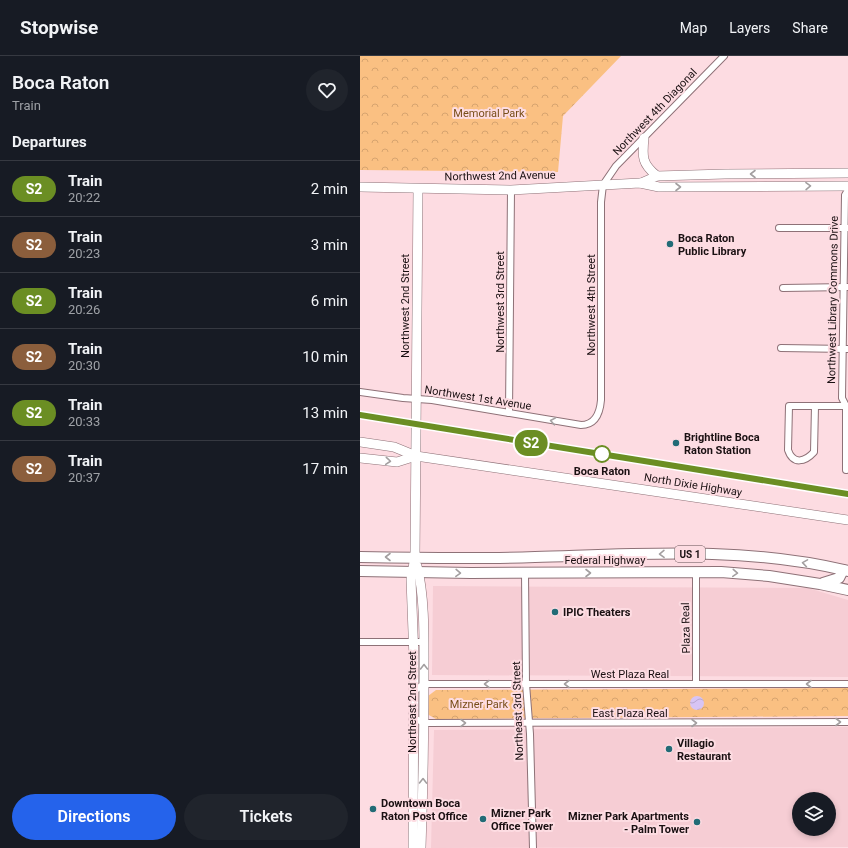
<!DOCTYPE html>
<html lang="en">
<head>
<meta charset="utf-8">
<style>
  body { margin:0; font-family:Roboto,sans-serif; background:#20242c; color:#f1f3f6; height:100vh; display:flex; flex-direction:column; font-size:15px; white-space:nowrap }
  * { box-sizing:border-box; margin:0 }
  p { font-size:13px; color:#9ea1a6 }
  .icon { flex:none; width:22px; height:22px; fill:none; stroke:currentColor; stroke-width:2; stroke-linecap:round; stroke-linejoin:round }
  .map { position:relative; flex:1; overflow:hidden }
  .sheet { display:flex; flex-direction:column; background:#171b24; width:360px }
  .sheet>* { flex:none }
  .badge { padding:0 8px; border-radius:13px; font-size:14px; line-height:26px }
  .buttons { position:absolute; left:432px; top:736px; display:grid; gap:8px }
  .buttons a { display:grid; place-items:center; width:44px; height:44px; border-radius:50%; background:#171b24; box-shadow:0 2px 6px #0003; font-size:20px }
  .map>.badge { position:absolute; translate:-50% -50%; box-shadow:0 0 0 2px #fff }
  h2 { padding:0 12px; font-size:15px; line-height:36px }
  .round { display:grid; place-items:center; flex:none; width:42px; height:42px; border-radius:21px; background:#20242c }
  .headline { display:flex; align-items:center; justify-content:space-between; height:68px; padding:0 12px }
  h1 { font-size:19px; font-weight:600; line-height:30px }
  .cta { display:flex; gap:8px; margin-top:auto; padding:8px 12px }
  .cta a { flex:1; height:46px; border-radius:24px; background:#2563eb; color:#fff; font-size:16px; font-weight:600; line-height:46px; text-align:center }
  .cta a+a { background:#20242c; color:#f1f3f6 }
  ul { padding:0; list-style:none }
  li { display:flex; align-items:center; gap:12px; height:56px; padding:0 12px; border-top:1px solid #363941 }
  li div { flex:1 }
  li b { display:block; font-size:15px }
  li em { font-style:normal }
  li .badge { min-width:44px; font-weight:700; text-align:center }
  header { display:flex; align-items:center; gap:24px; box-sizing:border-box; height:56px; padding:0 20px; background:#171b24; border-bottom:1px solid #363941 }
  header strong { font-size:19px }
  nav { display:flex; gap:22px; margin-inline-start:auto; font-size:14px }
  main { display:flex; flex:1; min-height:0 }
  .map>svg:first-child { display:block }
  .built { fill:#f6cdd4; fill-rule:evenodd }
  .park { fill:url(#park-crowns) }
  .water { fill:url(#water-waves) }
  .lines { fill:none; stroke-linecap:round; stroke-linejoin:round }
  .street-casing { stroke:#8e7177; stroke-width:8 }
  .secondary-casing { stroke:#8e7177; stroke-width:10 }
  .primary-casing { stroke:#8e7177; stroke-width:12 }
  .street { stroke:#fff; stroke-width:6 }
  .secondary { stroke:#fff; stroke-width:9 }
  .primary { stroke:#fff; stroke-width:10 }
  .rail-casing { stroke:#705d61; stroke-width:3.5 }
  .rail { stroke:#fddce2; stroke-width:2; stroke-dasharray:6; stroke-linecap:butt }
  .oneway { stroke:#a39fa0 }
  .line-casing { stroke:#fff; stroke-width:9 }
  .line { stroke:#6b8e23; stroke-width:6 }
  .poi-dot { fill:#226b76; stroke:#fddce2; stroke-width:1.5 }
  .stop-dot { fill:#fff; stroke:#6b8e23; stroke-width:2 }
  .labels { text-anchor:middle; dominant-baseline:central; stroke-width:4; stroke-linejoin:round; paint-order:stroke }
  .shield { fill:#fddce2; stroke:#5e4d50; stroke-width:1 }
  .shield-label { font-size:10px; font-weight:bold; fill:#1a1012 }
  .street-label { font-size:11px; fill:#1a1012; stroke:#fddce2 }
  .park-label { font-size:11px; fill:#784e19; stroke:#fddce2 }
  .poi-label { font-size:11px; font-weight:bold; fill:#1a1012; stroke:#fddce2; text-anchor:start }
  .stop-label { font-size:11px; font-weight:bold; fill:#1a1012; stroke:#fddce2 }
</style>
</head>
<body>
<header>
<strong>Stopwise</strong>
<nav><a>Map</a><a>Layers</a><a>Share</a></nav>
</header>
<main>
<section class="sheet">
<div class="headline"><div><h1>Boca Raton</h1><p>Train</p></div><a class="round"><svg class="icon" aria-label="heart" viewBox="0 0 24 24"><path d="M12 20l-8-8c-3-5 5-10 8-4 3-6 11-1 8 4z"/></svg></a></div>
<h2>Departures</h2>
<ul>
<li><span class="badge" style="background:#6b8e23;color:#fff">S2</span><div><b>Train</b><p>20:22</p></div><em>2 min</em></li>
<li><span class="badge" style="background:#8b5e3c;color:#fff">S2</span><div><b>Train</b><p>20:23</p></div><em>3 min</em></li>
<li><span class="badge" style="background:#6b8e23;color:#fff">S2</span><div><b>Train</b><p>20:26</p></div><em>6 min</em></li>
<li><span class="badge" style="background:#8b5e3c;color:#fff">S2</span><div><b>Train</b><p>20:30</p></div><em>10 min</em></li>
<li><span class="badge" style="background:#6b8e23;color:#fff">S2</span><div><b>Train</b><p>20:33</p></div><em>13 min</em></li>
<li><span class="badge" style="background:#8b5e3c;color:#fff">S2</span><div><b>Train</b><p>20:37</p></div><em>17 min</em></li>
</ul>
<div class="cta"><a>Directions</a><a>Tickets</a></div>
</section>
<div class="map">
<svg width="488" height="792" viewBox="0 0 488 792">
  <defs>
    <pattern id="park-crowns" width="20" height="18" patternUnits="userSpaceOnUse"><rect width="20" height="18" fill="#fac082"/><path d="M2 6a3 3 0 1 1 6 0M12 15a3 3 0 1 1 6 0" fill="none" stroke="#d6a46f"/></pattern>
    <pattern id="water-waves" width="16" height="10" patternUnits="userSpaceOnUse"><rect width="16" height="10" fill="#d7c4f4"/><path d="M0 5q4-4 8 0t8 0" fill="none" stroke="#b8a7d0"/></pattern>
  </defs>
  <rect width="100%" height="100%" fill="#fddce2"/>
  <g class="built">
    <path d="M73 530 448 532 488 544V621L72 619Z"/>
    <path d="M488 671V791L71 792 74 674ZM439 743H469V773H439Z"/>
  </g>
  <g class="park">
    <path d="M0 0H261L203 60 198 116 0 114Z"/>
    <path d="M488 632V660L76 663 67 658 68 640 76 634Z"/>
  </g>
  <circle class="water" cx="337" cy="647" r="7"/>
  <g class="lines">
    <g class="street-casing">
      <g id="street">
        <path d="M419 172H488"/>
        <path d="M423 232 488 231"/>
        <path d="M421 292 488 293"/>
        <path d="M0 336 43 342 72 344 221 369C236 369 240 356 241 344V146L243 129 256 110 364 0"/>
        <path d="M455 350 454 396C445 406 433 409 428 394L429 350H488"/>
        <path d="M149 357 151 134"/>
        <path d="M486 414V350L482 342 485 139 488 134"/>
        <path d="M336 516V628"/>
        <path d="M165 517 166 628 170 678 173 792"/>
        <path d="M0 586H64"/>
        <path d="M54 635 64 628H488"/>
        <path d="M54 662 64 667 488 666"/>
      </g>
    </g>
    <g class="secondary-casing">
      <g id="secondary">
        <path d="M284 82C282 101 282 108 297 120"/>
        <path d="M281 127 297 120 365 118 488 117"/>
        <path d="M0 131 151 134 280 127 299 131 488 130"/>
        <path d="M0 386 34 391 56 400 488 464"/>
        <path d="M0 402 37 406 56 400"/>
        <path d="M57 510C65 541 64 584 64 616 64 675 63 733 61 792"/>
        <path d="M53 792 54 603 51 523 55 501 58 133"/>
      </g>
    </g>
    <g class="primary-casing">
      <g id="primary">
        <path d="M0 501C58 502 117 503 175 501 279 498 386 490 488 515"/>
        <path d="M0 515 111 517 361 516 409 520 460 528 488 534"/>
        <path d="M463 527 479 522 483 514"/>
      </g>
    </g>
    <use href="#street" class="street"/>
    <use href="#secondary" class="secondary"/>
    <use href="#primary" class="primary"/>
    <g class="rail-casing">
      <path id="rail" d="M0 359 488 438"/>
    </g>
    <use href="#rail" class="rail"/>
  </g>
  <defs><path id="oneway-chevron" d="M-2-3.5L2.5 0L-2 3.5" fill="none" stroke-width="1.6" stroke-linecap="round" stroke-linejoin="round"/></defs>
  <g class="oneway">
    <use href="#oneway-chevron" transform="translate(393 118) rotate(180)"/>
    <use href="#oneway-chevron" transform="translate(448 130) rotate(-1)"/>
    <use href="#oneway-chevron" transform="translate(318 131)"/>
    <use href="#oneway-chevron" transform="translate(193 365) rotate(-170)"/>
    <use href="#oneway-chevron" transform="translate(28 405) rotate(5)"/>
    <use href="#oneway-chevron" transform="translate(302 498) rotate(179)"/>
    <use href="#oneway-chevron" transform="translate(28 501) rotate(-180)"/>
    <use href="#oneway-chevron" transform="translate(445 507) rotate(-171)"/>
    <use href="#oneway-chevron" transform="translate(98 517) rotate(2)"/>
    <use href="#oneway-chevron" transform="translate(228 517)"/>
    <use href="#oneway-chevron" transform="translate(375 517) rotate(4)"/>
    <use href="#oneway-chevron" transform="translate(64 611) rotate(-90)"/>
    <use href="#oneway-chevron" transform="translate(127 628) rotate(180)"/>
    <use href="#oneway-chevron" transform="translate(207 628) rotate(180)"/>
    <use href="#oneway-chevron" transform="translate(449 628) rotate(180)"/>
    <use href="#oneway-chevron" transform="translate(478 666)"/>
    <use href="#oneway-chevron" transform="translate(103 667)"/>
    <use href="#oneway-chevron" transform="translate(334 667)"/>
    <use href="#oneway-chevron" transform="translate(63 725) rotate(-89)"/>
  </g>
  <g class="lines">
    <g class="line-casing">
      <path id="line" d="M0 359 488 438"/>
    </g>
    <use href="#line" class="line"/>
  </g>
  <g class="poi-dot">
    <circle cx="310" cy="188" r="4"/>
    <circle cx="316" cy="387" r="4"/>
    <circle cx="195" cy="556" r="4"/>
    <circle cx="309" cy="693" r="4"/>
    <circle cx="13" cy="753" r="4"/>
    <circle cx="123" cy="763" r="4"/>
    <circle cx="337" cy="766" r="4"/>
  </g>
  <circle class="stop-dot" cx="242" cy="398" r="8"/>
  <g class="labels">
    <rect class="shield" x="315" y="490" width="30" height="16" rx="3"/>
    <g class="shield-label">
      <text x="330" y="498">US 1</text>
    </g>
    <g class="street-label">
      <text transform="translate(295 56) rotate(-46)">Northwest 4th Diagonal</text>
      <text transform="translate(140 120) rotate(-1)">Northwest 2nd Avenue</text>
      <text transform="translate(473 244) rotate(-89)">Northwest Library Commons Drive</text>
      <text transform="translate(140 246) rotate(-90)">Northwest 3rd Street</text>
      <text transform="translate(231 249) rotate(-90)">Northwest 4th Street</text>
      <text transform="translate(45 250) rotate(-90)">Northwest 2nd Street</text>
      <text transform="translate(118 342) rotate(9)">Northwest 1st Avenue</text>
      <text transform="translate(333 429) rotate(9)">North Dixie Highway</text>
      <text x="245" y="504">Federal Highway</text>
      <text transform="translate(326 572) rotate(-91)">Plaza Real</text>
      <text x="270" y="618">West Plaza Real</text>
      <text transform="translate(52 646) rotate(-90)">Northeast 2nd Street</text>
      <text transform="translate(158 655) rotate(-92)">Northeast 3rd Street</text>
      <text x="270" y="657">East Plaza Real</text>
    </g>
    <g class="park-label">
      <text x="129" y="57">Memorial Park</text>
      <text x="119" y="648">Mizner Park</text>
    </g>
    <g class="poi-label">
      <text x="318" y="182">Boca Raton<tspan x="318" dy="13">Public Library</tspan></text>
      <text x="324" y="381">Brightline Boca<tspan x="324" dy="13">Raton Station</tspan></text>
      <text x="203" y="556">IPIC Theaters</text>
      <text x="317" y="687">Villagio<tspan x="317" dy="13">Restaurant</tspan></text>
      <text x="21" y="747">Downtown Boca<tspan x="21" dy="13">Raton Post Office</tspan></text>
      <text x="131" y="757">Mizner Park<tspan x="131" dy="13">Office Tower</tspan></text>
      <text x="329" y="760" text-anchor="end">Mizner Park Apartments<tspan x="329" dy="13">- Palm Tower</tspan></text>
    </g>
    <g class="stop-label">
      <text x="242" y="415">Boca Raton</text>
    </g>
  </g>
</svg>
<div class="buttons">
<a><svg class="icon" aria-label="layers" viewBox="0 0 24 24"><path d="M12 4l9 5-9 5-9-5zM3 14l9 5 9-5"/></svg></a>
</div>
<b class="badge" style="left:171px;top:387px;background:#6b8e23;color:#fff">S2</b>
</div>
</main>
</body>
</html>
